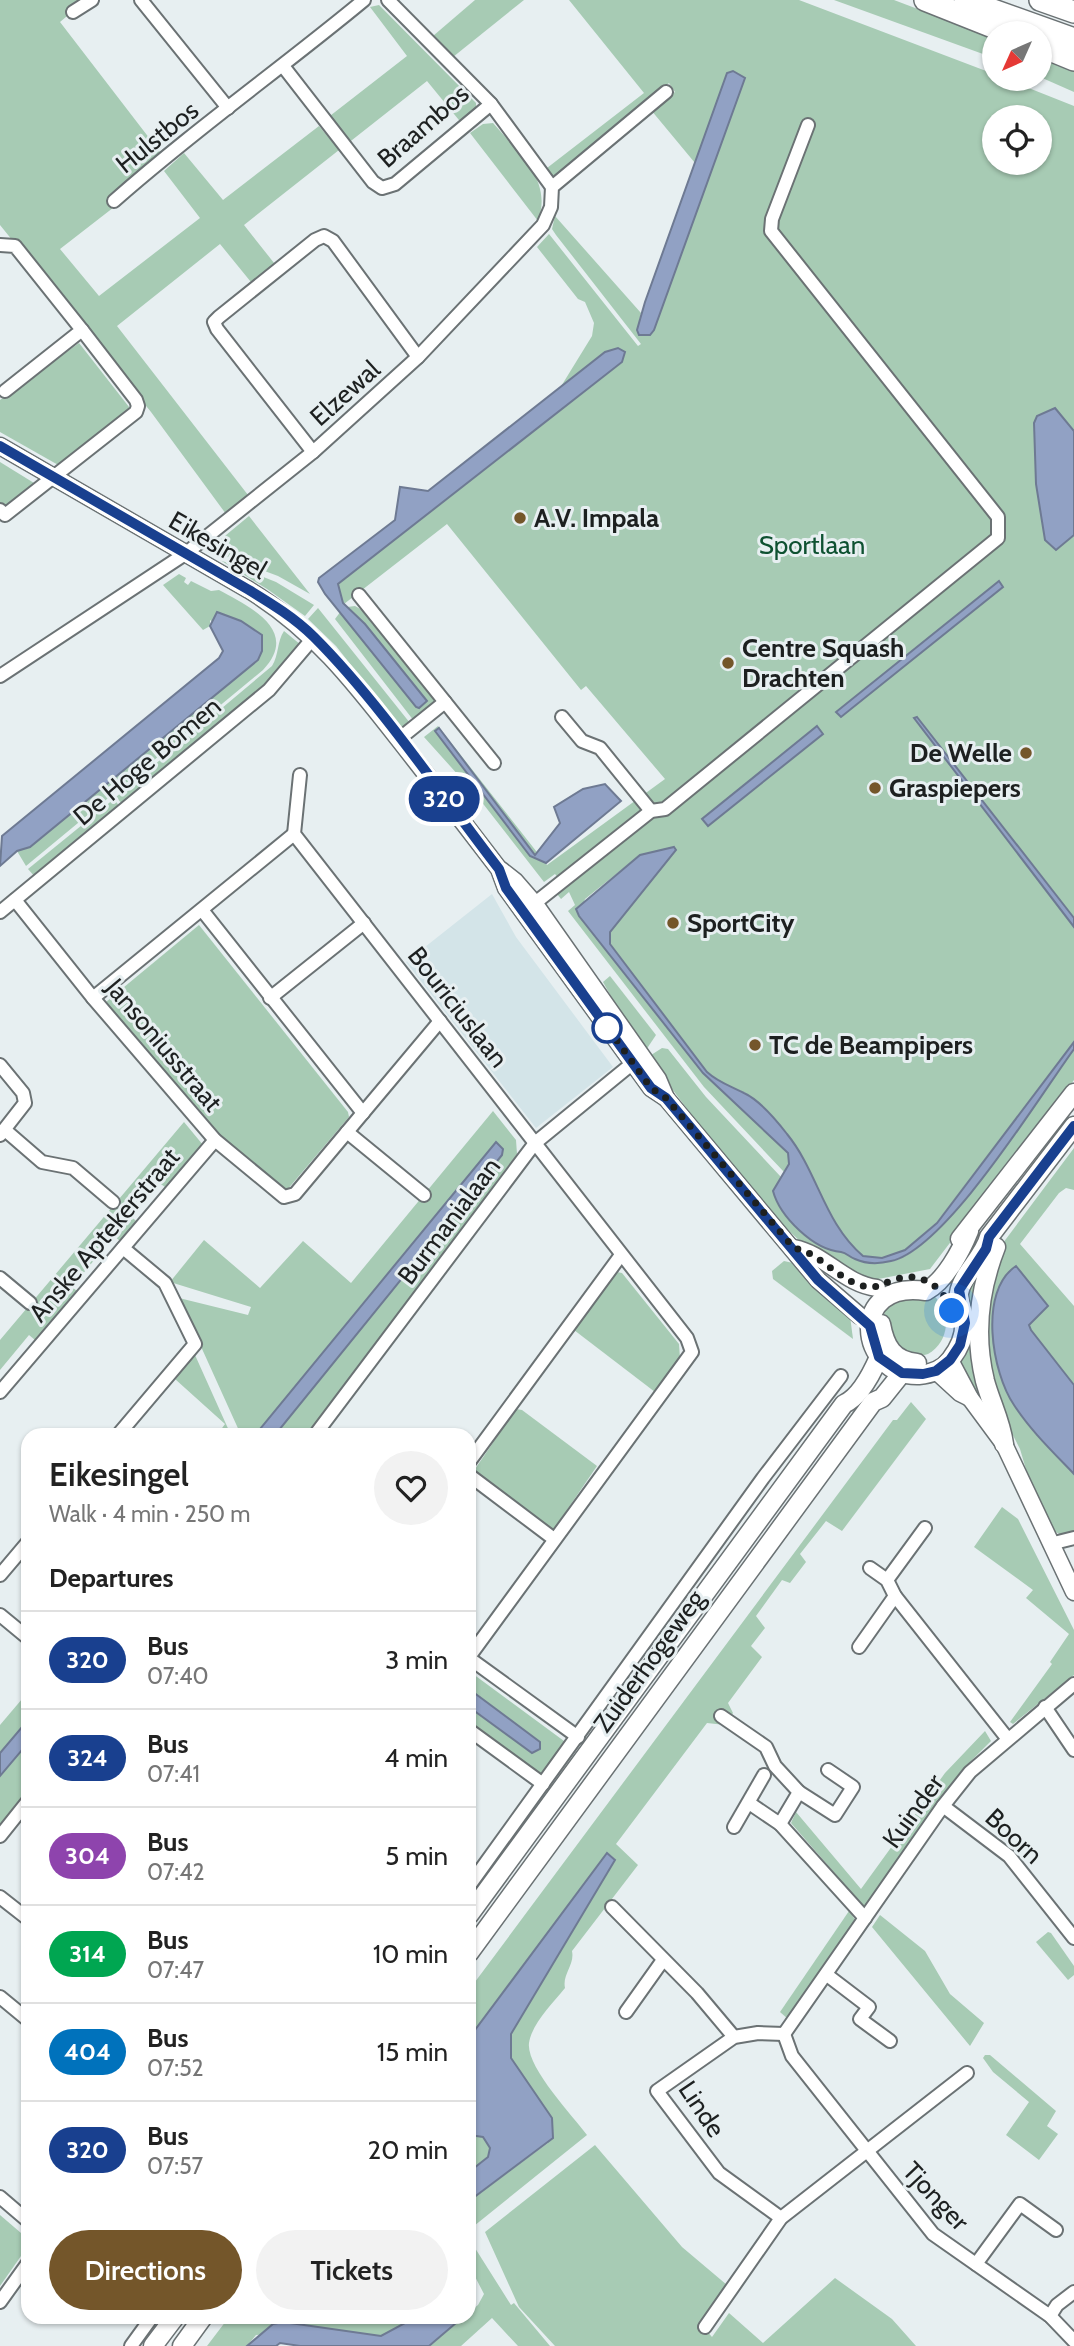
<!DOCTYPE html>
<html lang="en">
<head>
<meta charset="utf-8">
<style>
  body { margin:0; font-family:Cabin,sans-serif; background:#f2f2f2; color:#222; height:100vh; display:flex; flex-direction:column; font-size:26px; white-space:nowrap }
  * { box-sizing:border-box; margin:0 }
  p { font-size:23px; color:#767676 }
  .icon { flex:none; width:38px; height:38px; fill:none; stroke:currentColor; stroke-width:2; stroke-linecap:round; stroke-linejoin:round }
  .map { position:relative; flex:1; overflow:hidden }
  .drawer { position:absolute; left:21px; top:1428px; width:455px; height:896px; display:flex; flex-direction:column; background:#fff; border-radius:21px; box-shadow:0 2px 5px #0004 }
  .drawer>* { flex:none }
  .badge { padding:0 14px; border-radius:23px; font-size:24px; line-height:46px }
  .needle { width:46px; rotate:225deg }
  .buttons { position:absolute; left:982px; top:21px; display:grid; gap:14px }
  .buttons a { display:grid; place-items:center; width:70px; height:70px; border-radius:50%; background:#fff; box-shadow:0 2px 5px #0004; font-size:35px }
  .you { position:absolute; width:35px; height:35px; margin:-18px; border:5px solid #fff; border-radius:50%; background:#1a73e8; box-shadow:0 0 0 10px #1a73e833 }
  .map>.badge { position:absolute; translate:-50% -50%; box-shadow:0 0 0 4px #fff }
  h2 { padding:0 28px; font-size:26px; line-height:63px }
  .round { display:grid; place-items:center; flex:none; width:74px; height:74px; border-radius:37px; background:#f2f2f2 }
  .overview { display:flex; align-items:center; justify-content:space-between; height:119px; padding:0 28px }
  h1 { font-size:33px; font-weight:600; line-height:52px }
  .action { display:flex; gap:14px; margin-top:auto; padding:14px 28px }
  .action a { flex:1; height:80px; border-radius:42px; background:#74562a; color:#fff; font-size:28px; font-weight:600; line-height:80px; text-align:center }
  .action a+a { background:#f2f2f2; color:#222 }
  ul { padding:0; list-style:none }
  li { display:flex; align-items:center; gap:21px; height:98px; padding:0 28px; border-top:2px solid #e0e0e0 }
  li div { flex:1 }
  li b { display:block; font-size:26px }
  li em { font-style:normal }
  li .badge { min-width:77px; font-weight:700; text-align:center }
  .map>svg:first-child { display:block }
  .built { fill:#d3e4e8 }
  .green { fill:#a7cbb4; fill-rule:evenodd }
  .water { fill:#91a1c4; stroke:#6e7a93; stroke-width:2 }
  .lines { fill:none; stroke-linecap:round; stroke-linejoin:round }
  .street-casing { stroke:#6b7274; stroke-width:16 }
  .secondary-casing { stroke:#6b7274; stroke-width:19 }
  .primary-casing { stroke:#6b7274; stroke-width:21 }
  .highway-casing { stroke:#6b7274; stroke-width:24 }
  .street { stroke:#fff; stroke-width:12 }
  .secondary { stroke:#fff; stroke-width:16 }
  .primary { stroke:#fff; stroke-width:18 }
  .highway { stroke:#fff; stroke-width:21 }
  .line-casing { stroke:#fff; stroke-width:16 }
  .line { stroke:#19408f; stroke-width:10 }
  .walk { stroke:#1d2020; stroke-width:7; stroke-dasharray:0 12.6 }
  .poi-dot { fill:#74562a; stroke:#e7eff1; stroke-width:2.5 }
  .stop-dot { fill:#fff; stroke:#19408f; stroke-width:3.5 }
  .labels { text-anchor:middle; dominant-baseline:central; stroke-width:6; stroke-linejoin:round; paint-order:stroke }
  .street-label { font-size:26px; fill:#1d2020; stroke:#e7eff1 }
  .poi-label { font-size:26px; font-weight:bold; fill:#1d2020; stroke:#e7eff1; text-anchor:start }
  .park-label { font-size:26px; fill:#0e5131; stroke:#e7eff1 }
</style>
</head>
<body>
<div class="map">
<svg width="1074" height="2346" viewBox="0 0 1074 2346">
  <rect width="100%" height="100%" fill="#e7eff1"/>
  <path class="built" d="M492 894 516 937 613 1067 536 1128 406 962Z"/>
  <g class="green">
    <path d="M0 0H86L60 22 163 156 118 204 60 249 99 296 200 218 164 171 184 153 223 200 319 126 339 150 244 225 278 268 255 287 220 244 117 326 248 495 226 514 151 412 0 225Z"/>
    <path d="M475 0H524L453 57 433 36Z"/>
    <path d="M569 0H799L994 74V79H1006L1074 106V920L1071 923 1074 927V1042L937 1222 905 1250 893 1255 875 1259 863 1256 852 1247 831 1219 822 1197 746 1093 719 1082 707 1072 610 944V932L676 850 640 855 585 899 579 916 703 1073 788 1153 791 1160 784 1172 704 1087 568 911 575 905 569 892 561 899 557 894 565 887 555 874 544 882 477 796 424 737 438 726 547 865 665 779 586 686 581 690 447 524 344 604 337 589 338 584 475 476 618 348 605 352 560 388 592 336 594 323 585 302 578 299 537 247 549 234 638 346 641 344 556 235 552 229 555 216 641 313 637 330 745 78 733 71 727 73 695 163 651 110 675 92 669 83 557 176 551 175 547 168 644 93ZM994 117H1040V163H994Z"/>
    <path d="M834 0H894L994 38V58Z"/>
    <path d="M379 5 476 103V109L463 125 427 81 347 144 326 119 407 56 370 7Z"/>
    <path d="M1040 56 1074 71V92L1040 77Z"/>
    <path d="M493 123C518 153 553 179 538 221L470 133 483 124Z"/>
    <path d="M79 343 129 407 128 414 60 466 0 432V400Z"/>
    <path d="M0 462 34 483 5 509 0 503Z"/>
    <path d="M249 516 310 594 278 576 219 554 217 547 220 540Z"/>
    <path d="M220 560 276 582 314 605 305 616 267 589Z"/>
    <path d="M179 574 186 578 184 582 188 585 191 581 211 591 219 590C248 606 301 630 263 670L26 866 17 851 30 847 260 656 210 620V626L203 630 163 585Z"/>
    <path d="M355 606 369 614 435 698 434 703 414 721 335 619 341 611 416 707 365 624 347 607Z"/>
    <path d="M318 608 410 723 402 730 336 646 308 619Z"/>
    <path d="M284 631 301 645 272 681 123 805 116 797 272 666C279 655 277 641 284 631Z"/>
    <path d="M114 799 120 807 35 877 28 869Z"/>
    <path d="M199 925 348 1112 349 1117 287 1190 284 1191 223 1140 199 1114 106 1002Z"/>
    <path d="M610 976 656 1035 646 1050 629 1029 603 982Z"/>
    <path d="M662 1048 668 1049 706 1097 781 1177 773 1191C780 1218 804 1234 828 1245 848 1254 869 1266 893 1261 943 1251 1041 1094 1074 1049V1080L930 1269 868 1281 802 1243 786 1228 700 1126 648 1057Z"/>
    <path d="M493 1111 516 1140 517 1154 312 1435H275L333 1363 372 1292 255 1435H241L179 1298 248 1315 251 1307 170 1282 204 1240 260 1288 303 1241 351 1283Z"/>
    <path d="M184 1122 203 1145 165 1187 158 1182 130 1215 136 1221 120 1241 114 1236 72 1287 77 1291 35 1340 29 1335 0 1370V1340Z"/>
    <path d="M1074 1148V1190L1066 1188 1059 1193 1020 1244 1074 1306V1532L1062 1535 1053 1531 1033 1493 1020 1449 1001 1412 982 1329 1000 1247Z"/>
    <path d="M784 1261 793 1263 850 1316 853 1339 773 1279 772 1271Z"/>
    <path d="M984 1261 978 1293 994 1417 963 1376 960 1364 967 1288Z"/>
    <path d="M617 1272 622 1273 679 1344 680 1358 655 1392 574 1330Z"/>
    <path d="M933 1295C952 1312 950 1341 928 1354 899 1363 887 1332 884 1310L899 1298Z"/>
    <path d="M195 1355 226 1424 231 1435H217L225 1424 175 1379Z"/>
    <path d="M911 1402 926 1419 842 1531 826 1521 800 1554 806 1562 790 1583 782 1580 756 1616 765 1628 751 1646 762 1657 728 1703 733 1713 725 1725 707 1723 616 1844 638 1865 572 1951C575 1965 562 1974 565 1988 553 2003 532 2023 529 2043 526 2067 572 2115 587 2135L469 2230V2201L548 2143 528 2086 511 2058V2034L615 1859 608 1853 469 2038V1990L893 1420H897Z"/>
    <path d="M516 1409 522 1410 597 1466 554 1529H548L473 1472Z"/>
    <path d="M1002 1507 1018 1519 1074 1630V1675L1013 1724 1010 1722 1052 1664 1050 1662 1069 1634 1026 1598 1033 1590 974 1547Z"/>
    <path d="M469 1671 564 1741 565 1746 540 1778 469 1728V1707L532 1753 540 1742 469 1689Z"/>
    <path d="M28 1692V1720L0 1753V1725Z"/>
    <path d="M985 1731 991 1741 961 1771 865 1908 791 1823 796 1812 861 1889 945 1773Z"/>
    <path d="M28 1743V1790L0 1825V1776Z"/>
    <path d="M849 1911 856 1921 788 2019 780 2012Z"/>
    <path d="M880 1915 925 1951 950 1994 984 2023 970 2046 872 1927Z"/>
    <path d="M1048 1932 1051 1933 1074 1966V1975L1068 1980 1036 1942Z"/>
    <path d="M985 2055H990L1056 2111 1047 2126 1058 2134 1039 2160 1006 2135 1029 2102 993 2072 983 2058Z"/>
    <path d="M469 2135 483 2137 490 2148 488 2157 469 2172Z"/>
    <path d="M595 2145 682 2247 727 2285 701 2324 712 2337 729 2313 763 2343 835 2278 892 2319 916 2346H555L519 2307 485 2232Z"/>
    <path d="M0 2215 28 2239V2246L0 2286Z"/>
    <path d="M475 2248 511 2305 514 2303 550 2346H518L492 2318 461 2346H430L463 2317H469V2312L478 2305 484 2294 469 2265V2251Z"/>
    <path d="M229 2317H416L382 2336 335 2330 256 2335 247 2346H207Z"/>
  </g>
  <g class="water">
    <path d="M733 71 745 78 654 330 650 335H639L637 330 645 302 727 73Z"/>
    <path d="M618 348 625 352 622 362 338 584 343 603 365 624 427 701 419 708 416 707 325 594 318 582 319 578 395 520 400 487 428 491 605 352Z"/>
    <path d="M1055 408 1074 431V535L1056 550 1045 540 1036 484 1034 423 1037 416Z"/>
    <path d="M999 581 1003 587 841 717 836 712Z"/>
    <path d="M217 612 241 621 262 635V651L258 660 30 847 17 851 0 866 2 836 219 658 223 651 210 626Z"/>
    <path d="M917 717 1074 918V927L914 718Z"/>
    <path d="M817 726 823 734 708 826 702 819Z"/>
    <path d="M439 728 535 855 560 823 554 807 583 789 605 784 621 801 546 863 530 856 435 731Z"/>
    <path d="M674 847 676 850 610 932V944L707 1072C719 1083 731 1086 744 1093 759 1100 777 1121 787 1134 818 1172 824 1223 863 1256L882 1258 905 1250 937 1223 1074 1042V1049C1039 1097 946 1249 891 1261 879 1264 866 1264 855 1259 849 1257 847 1253 841 1252 814 1250 780 1217 773 1191L789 1164 788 1153 703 1073 579 916 576 909 640 855Z"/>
    <path d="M496 1142 503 1149 502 1155 275 1435H255Z"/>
    <path d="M1016 1266 1048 1306 1029 1325 1031 1330 1074 1385V1474C1053 1452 1031 1431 1014 1405 992 1373 978 1291 1016 1266Z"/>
    <path d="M469 1689 540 1742V1749L532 1753 469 1707Z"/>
    <path d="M28 1720V1743L0 1776V1753Z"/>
    <path d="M607 1853 615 1860 511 2034V2058L552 2118 553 2138 469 2201V2172L488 2157 490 2148 483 2137 469 2135V2038Z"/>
    <path d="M416 2317H463L429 2346H300L280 2343 276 2346H247L273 2324 283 2322 381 2336Z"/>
  </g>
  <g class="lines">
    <g class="street-casing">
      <g id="street">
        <path d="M141 0 228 108"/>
        <path d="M388 0 491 104 552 187"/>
        <path d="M73 12 92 0"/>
        <path d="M283 66 373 182 382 188 395 184 491 104"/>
        <path d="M114 201C194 130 282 68 364 0"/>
        <path d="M0 245 15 246 82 330 5 391"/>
        <path d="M313 452 217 329 214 322 219 317 315 240 324 236 333 241 418 357"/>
        <path d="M0 510 5 515 136 412 138 406 136 400 82 330"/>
        <path d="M359 595 494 763"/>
        <path d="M0 676 185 554 313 452 418 357 543 225 551 207 552 187 666 92"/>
        <path d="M562 717 582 741 600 748 651 811"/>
        <path d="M399 739 445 702"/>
        <path d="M300 775 294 834 687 1338 692 1352 469 1657"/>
        <path d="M15 900 93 998 215 1140 284 1197 295 1194 440 1021"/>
        <path d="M530 907 651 811 665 809 998 538V517L771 231 772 219 808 125"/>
        <path d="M202 910 363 1113"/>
        <path d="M0 912 269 690 314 637"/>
        <path d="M93 998 294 834"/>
        <path d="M270 998 364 923"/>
        <path d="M0 1065 23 1093 25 1103 0 1135"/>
        <path d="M5 1130 42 1162 73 1168 113 1202"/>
        <path d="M347 1132 424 1195"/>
        <path d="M0 1278 30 1303"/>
        <path d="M0 1392 215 1140"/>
        <path d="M118 1435 195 1344 165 1283 123 1248"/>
        <path d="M315 1435 535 1143 639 1058"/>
        <path d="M469 1462 621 1255"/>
        <path d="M469 1475 554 1539"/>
        <path d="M1050 1544 1074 1538"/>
        <path d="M870 1568 887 1580 895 1596 1007 1738"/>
        <path d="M0 1575 28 1542"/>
        <path d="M887 1580 925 1528"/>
        <path d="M0 1615 28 1638"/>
        <path d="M859 1647 895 1596"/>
        <path d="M469 1658 578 1737"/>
        <path d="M1045 1707 1074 1750"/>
        <path d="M721 1716 766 1747 775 1766 799 1792 780 1824 865 1918"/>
        <path d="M469 1730 543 1784"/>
        <path d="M799 1792 835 1815 853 1787 828 1770"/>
        <path d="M749 1803 780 1824"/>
        <path d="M943 1806 1009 1856 1074 1938"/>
        <path d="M734 1827 764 1775"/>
        <path d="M0 1836 28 1801"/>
        <path d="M469 1886 763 1478 841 1376"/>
        <path d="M0 1897 28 1919"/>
        <path d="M612 1907 697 1993 734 2037"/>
        <path d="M827 1975 869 2007 860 2019 890 2041"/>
        <path d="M0 1997 28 2020"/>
        <path d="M626 2012 663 1960"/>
        <path d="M784 2034 943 1806 970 1772 1074 1684"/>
        <path d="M784 2034 792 2056 933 2234 1050 2316 1074 2341"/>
        <path d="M0 2197 28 2221"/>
        <path d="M781 2218 719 2173 657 2091 734 2037 758 2033 784 2034"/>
        <path d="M976 2264 1020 2204 1056 2230"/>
        <path d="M0 2302 28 2263"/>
        <path d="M1050 2316 1057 2305 1074 2292"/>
        <path d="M705 2327 781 2218 967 2073"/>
        <path d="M131 2346 152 2317"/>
      </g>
    </g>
    <g class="secondary-casing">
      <g id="secondary">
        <path d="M0 446 249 590C314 630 354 682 400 741 433 783 466 826 499 869L506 888 651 1088 666 1098 818 1280 860 1316"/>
        <path d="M501 870 515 881 535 904 658 1079 666 1098"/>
        <path d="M794 1248C825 1254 844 1284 877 1288"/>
        <path d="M950 1360 970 1398 1004 1444 1074 1592"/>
        <path d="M936 1371 960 1393 970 1398"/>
      </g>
    </g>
    <g class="primary-casing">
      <g id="primary">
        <path d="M969 1231C961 1251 945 1281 926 1291 847 1279 858 1377 919 1375 931 1374 944 1369 951 1359 961 1346 967 1330 963 1314 962 1307 958 1301 959 1293 962 1274 984 1257 989 1237L1074 1126"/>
        <path d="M960 1239 1074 1093"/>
        <path d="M996 1247C979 1290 974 1336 985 1381 991 1403 1001 1421 1004 1444"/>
        <path d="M881 1324C885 1346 893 1361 917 1363"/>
        <path d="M469 1915 844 1404C860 1397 872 1373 879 1357"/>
        <path d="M469 1953 873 1402 882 1398 902 1373"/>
        <path d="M153 2346 175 2317"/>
        <path d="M182 2346 203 2317"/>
      </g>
    </g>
    <g class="highway-casing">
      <g id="highway">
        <path d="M925 0 1008 33"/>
        <path d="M965 0 1074 39"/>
        <path d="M1040 0 1074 12"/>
        <path d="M1040 46 1074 60"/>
      </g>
    </g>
    <use href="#street" class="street"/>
    <use href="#secondary" class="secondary"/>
    <use href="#primary" class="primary"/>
    <use href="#highway" class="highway"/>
  </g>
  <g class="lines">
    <g class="line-casing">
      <path id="line" d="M0 446 249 590C272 604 295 618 314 637 380 703 441 794 499 869L506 888 651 1088 666 1098 818 1280 870 1326 879 1357 902 1373 923 1374 936 1371 950 1360 960 1345 965 1323 959 1290 986 1249 989 1237 1074 1126"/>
    </g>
    <use href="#line" class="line"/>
    <path class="walk" d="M607 1028 605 1024 651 1088 666 1098 794 1248C820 1253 835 1277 860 1285 876 1291 882 1283 897 1279 922 1271 944 1288 952 1311"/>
  </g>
  <g class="poi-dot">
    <circle cx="520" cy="518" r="7"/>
    <circle cx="728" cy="663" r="7"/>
    <circle cx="1026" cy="753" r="7"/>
    <circle cx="875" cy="788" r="7"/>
    <circle cx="673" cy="923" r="7"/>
    <circle cx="755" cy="1045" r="7"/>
  </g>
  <circle class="stop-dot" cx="607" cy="1028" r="14"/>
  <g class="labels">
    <g class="street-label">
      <text transform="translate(423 126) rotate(-41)">Braambos</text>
      <text transform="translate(157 137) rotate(-39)">Hulstbos</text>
      <text transform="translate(345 393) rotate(-42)">Elzewal</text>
      <text transform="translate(218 545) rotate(30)">Eikesingel</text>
      <text transform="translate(147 761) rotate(-40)">De Hoge Bomen</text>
      <text transform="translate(458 1007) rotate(52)">Bouriciuslaan</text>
      <text transform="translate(164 1045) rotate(50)">Jansoniusstraat</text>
      <text transform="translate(449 1221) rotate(-53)">Burmanialaan</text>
      <text transform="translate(104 1235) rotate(-50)">Anske Aptekerstraat</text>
      <text transform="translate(649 1661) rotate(-54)">Zuiderhogeweg</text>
      <text transform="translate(913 1811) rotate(-54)">Kuinder</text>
      <text transform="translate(1014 1836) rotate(43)">Boorn</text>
      <text transform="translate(702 2109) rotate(56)">Linde</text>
      <text transform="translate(936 2196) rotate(47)">Tjonger</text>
    </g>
    <g class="poi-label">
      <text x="534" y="518">A.V. Impala</text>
      <text x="742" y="648">Centre Squash<tspan x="742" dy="30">Drachten</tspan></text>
      <text x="1012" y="753" text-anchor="end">De Welle</text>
      <text x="889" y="788">Graspiepers</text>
      <text x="687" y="923">SportCity</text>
      <text x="769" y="1045">TC de Beampipers</text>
    </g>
    <g class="park-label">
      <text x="812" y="545">Sportlaan</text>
    </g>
  </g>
</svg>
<div class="buttons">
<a><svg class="needle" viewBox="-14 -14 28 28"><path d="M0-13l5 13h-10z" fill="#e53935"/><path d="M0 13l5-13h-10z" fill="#767676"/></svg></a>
<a><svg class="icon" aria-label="locate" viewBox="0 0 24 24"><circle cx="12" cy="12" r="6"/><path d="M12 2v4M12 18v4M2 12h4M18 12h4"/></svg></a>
</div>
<div class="you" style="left:952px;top:1311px"></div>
<b class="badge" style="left:444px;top:799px;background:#19408f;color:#fff">320</b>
<section class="drawer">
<div class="overview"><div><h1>Eikesingel</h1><p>Walk · 4 min · 250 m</p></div><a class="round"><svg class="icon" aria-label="heart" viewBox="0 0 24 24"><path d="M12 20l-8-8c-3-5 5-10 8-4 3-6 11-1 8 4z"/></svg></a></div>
<h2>Departures</h2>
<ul>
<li><span class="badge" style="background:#19408f;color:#fff">320</span><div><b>Bus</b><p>07:40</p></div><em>3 min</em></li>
<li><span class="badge" style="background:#19408f;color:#fff">324</span><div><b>Bus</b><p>07:41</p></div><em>4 min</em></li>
<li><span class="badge" style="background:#8e44ad;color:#fff">304</span><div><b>Bus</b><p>07:42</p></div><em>5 min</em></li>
<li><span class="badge" style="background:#00a651;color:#fff">314</span><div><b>Bus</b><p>07:47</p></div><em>10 min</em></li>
<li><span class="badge" style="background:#0072bc;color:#fff">404</span><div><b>Bus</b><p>07:52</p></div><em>15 min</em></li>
<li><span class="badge" style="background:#19408f;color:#fff">320</span><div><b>Bus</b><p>07:57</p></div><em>20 min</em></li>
</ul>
<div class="action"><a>Directions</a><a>Tickets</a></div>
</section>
</div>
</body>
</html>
